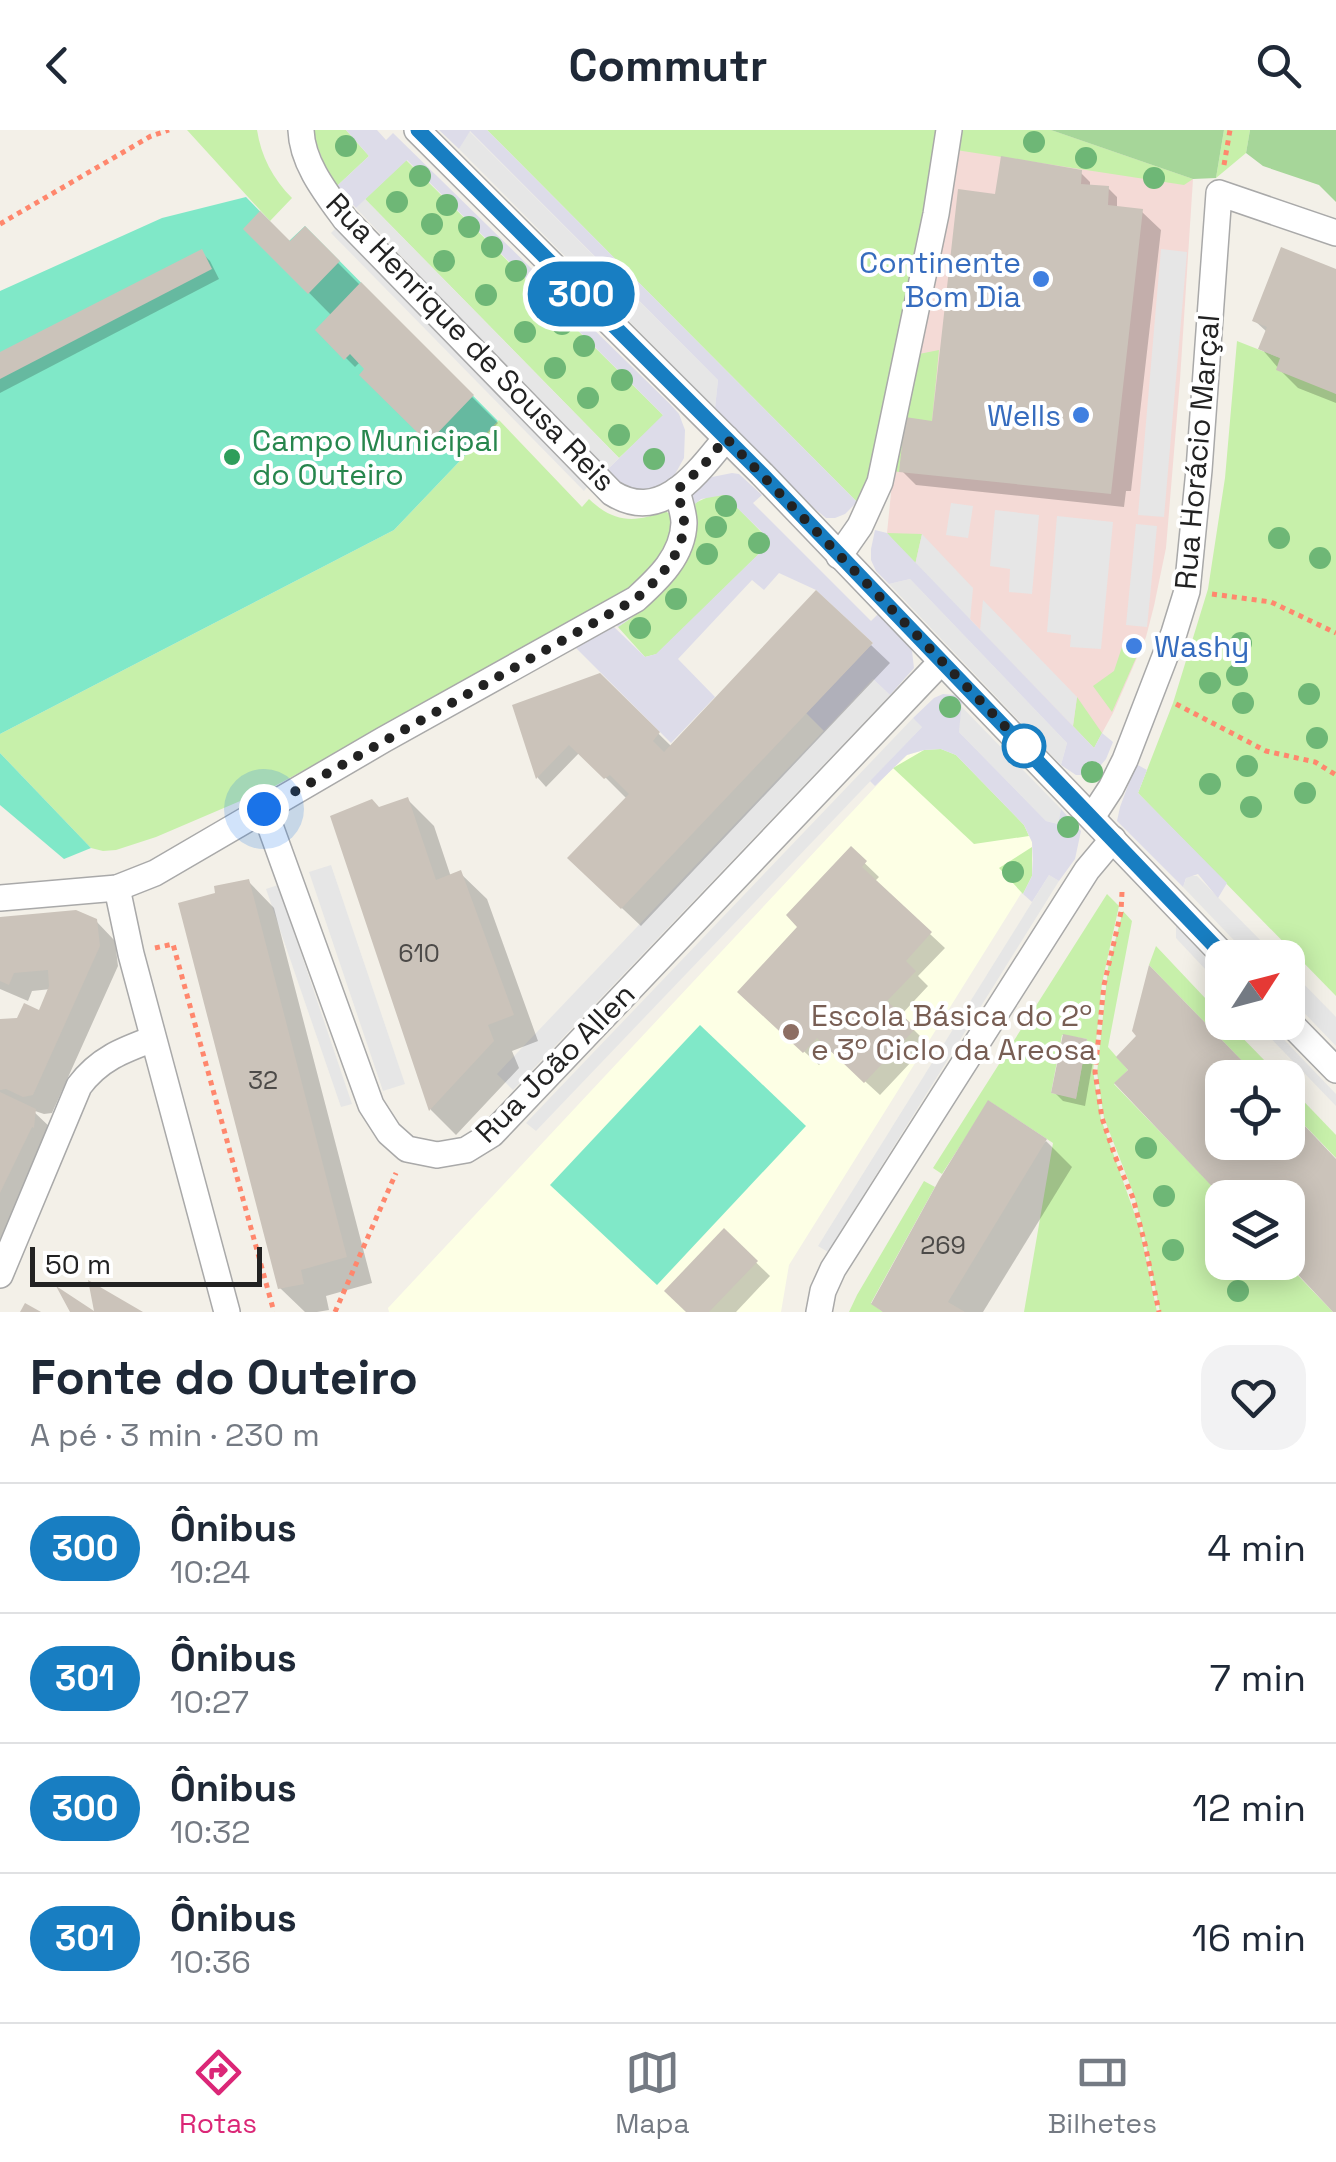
<!DOCTYPE html>
<html lang="pt">
<head>
<meta charset="utf-8">
<style>
  body { margin:0; font-family:"Space Grotesk",sans-serif; background:#f2f2f3; color:#1f2937; height:100vh; display:flex; flex-direction:column; font-size:38px; white-space:nowrap }
  * { box-sizing:border-box; margin:0 }
  p { font-size:32px; color:#747a83 }
  .icon { flex:none; width:55px; height:55px; fill:none; stroke:currentColor; stroke-width:2; stroke-linecap:round; stroke-linejoin:round }
  .map { position:relative; height:1182px; overflow:hidden }
  .side { display:flex; flex-direction:column; background:#fff; flex:1 }
  .side>* { flex:none }
  .badge { padding:0 20px; border-radius:32px; font-size:35px; line-height:65px }
  .needle { width:65px; rotate:54deg }
  .fabs { position:absolute; left:1205px; top:810px; display:grid; gap:20px }
  .fabs a { display:grid; place-items:center; width:100px; height:100px; border-radius:20px; background:#fff; box-shadow:0 5px 25px #0003; font-size:50px }
  .scale { position:absolute; left:30px; bottom:25px; width:232px; box-sizing:border-box; padding-left:10px; border:5px solid #222; border-top:0; font-size:28px; line-height:35px; white-space:nowrap; color:#222; -webkit-text-stroke:8px #fff; paint-order:stroke }
  .you { position:absolute; width:50px; height:50px; margin:-25px; border:8px solid #fff; border-radius:50%; background:#1a73e8; box-shadow:0 0 0 15px #1a73e833 }
  .map>.badge { position:absolute; translate:-50% -50%; box-shadow:0 0 0 5px #fff }
  .round { display:grid; place-items:center; flex:none; width:105px; height:105px; border-radius:30px; background:#f2f2f3 }
  .summary { display:flex; align-items:center; justify-content:space-between; height:170px; padding:0 30px }
  h1 { font-size:48px; font-weight:700; line-height:75px }
  ul { padding:0; list-style:none }
  li { display:flex; align-items:center; gap:30px; height:130px; padding:0 30px; border-top:2px solid #e0e1e3 }
  li div { flex:1 }
  li b { display:block; font-size:38px }
  li em { font-style:normal }
  li .badge { min-width:110px; font-weight:700; text-align:center }
  header { display:flex; justify-content:space-between; align-items:center; height:130px; padding:0 30px; background:#fff; font-size:45px; font-weight:700 }
  .menu { display:flex; justify-content:space-around; align-items:center; height:140px; border-top:2px solid #e0e1e3; background:#fff; font-size:28px; color:#747a83 }
  .menu a { display:grid; justify-items:center; gap:5px }
  .menu .selected { color:#db2777 }
  .map>svg:first-child { display:block }
  .commercial { fill:#f4dad6 }
  .education { fill:#fdffe5 }
  .grass { fill:#c7f0aa; fill-rule:evenodd }
  .forest { fill:#a6d699 }
  .pitch { fill:#80e8c8 }
  .parking { fill:#e6e6e6 }
  .plaza { fill:#dddce9 }
  .shadow { fill:#0003 }
  .building { fill:#cbc3ba }
  .lines { fill:none; stroke-linecap:round; stroke-linejoin:round }
  .street-casing { stroke:#a9a9a9; stroke-width:28 }
  .path { stroke:#ff876d; stroke-width:5; stroke-dasharray:5 5; stroke-linecap:butt }
  .street { stroke:#fff; stroke-width:25 }
  .tree { fill:#6eb776 }
  .line-casing { stroke:#fff; stroke-width:22 }
  .line { stroke:#187ec2; stroke-width:15 }
  .walk { stroke:#222; stroke-width:10; stroke-dasharray:0 18 }
  .shop-dot { fill:#3f7fe0; stroke:#fff; stroke-width:4 }
  .leisure-dot { fill:#2e9e5b; stroke:#fff; stroke-width:4 }
  .stop-dot { fill:#fff; stroke:#187ec2; stroke-width:5 }
  .education-dot { fill:#8d6e63; stroke:#fff; stroke-width:4 }
  .labels { text-anchor:middle; dominant-baseline:central; stroke-width:8; stroke-linejoin:round; paint-order:stroke }
  .number-label { font-size:25px; fill:#4c4a48 }
  .shop-label { font-size:30px; fill:#366cbe; stroke:#fff; text-anchor:end }
  .street-label { font-size:30px; fill:#222; stroke:#fff }
  .leisure-label { font-size:30px; fill:#27864d; stroke:#fff; text-anchor:start }
  .education-label { font-size:30px; fill:#785e54; stroke:#fff; text-anchor:start }
</style>
</head>
<body>
<header><svg class="icon" aria-label="back" viewBox="0 0 24 24"><path d="M15 5l-7 7 7 7"/></svg>Commutr<svg class="icon" aria-label="search" viewBox="0 0 24 24"><circle cx="10" cy="10" r="6"/><path d="M15 15l6 6"/></svg></header>
<div class="map">
<svg width="1336" height="1182" viewBox="0 0 1336 1182">
  <rect width="100%" height="100%" fill="#f3f0e8"/>
  <path class="commercial" d="M1051 0 1193 49 1180 250 1166 418 1154 476 1146 507 1113 583 1094 618 887 403 897 303 956 20Z"/>
  <path class="education" d="M924 620 1024 695 1032 712V746L789 1135 781 1182H389L388 1178 893 638 907 625Z"/>
  <g class="grass">
    <path d="M187 0H257C261 26 273 49 292 68L270 91Z"/>
    <path d="M311 0H346L369 26 337 56 324 33Z"/>
    <path d="M487 0H939L935 33 870 356 857 372Z"/>
    <path d="M959 0H1051L1193 49 1184 55 956 20Z"/>
    <path d="M1224 0H1250L1246 23 1216 48Z"/>
    <path d="M406 30 664 286 619 328 365 69Z"/>
    <path d="M1237 211 1280 228 1336 264V866L1138 663 1173 573 1208 459 1225 348Z"/>
    <path d="M939 220 932 291 899 342 894 341 914 225Z"/>
    <path d="M499 290 582 377 589 369C614 393 635 393 665 381L670 384C682 426 642 449 614 472L273 657 156 707 116 720 103 721 91 718 0 623V604L394 400Z"/>
    <path d="M724 364 771 412 657 524 645 527 618 497C665 466 699 434 695 373L710 366Z"/>
    <path d="M887 403 922 404 915 435Z"/>
    <path d="M1122 517 1140 519 1112 582 1093 556 1114 541Z"/>
    <path d="M1077 567 1102 603 1094 618 1073 596Z"/>
    <path d="M941 619 956 625 1024 695 1029 706 974 714 893 638 924 620Z"/>
    <path d="M1032 717V746L1023 764 999 738Z"/>
    <path d="M1107 764 1119 776 1102 853 1093 941 1101 989 1140 1099 1157 1182H1024L1053 1013 989 971 942 1044 933 1038ZM1062 905 1087 909 1076 968 1051 963Z"/>
    <path d="M1123 781 1132 791 1108 917 1128 940 1114 954 1223 1067 1222 1132 1286 1133 1333 1182H1160L1142 1096 1134 1065 1104 988 1097 943 1108 838Z"/>
    <path d="M1156 816 1222 886V892L1228 893 1266 932 1254 943 1149 835Z"/>
    <path d="M1288 955 1336 1005V1028L1288 978Z"/>
    <path d="M924 1051 935 1057 871 1173 883 1182H849L857 1165Z"/>
  </g>
  <g class="forest">
    <path d="M1051 0H1224L1216 48 1193 49Z"/>
    <path d="M1250 0H1336V72L1319 55 1263 36 1246 23Z"/>
  </g>
  <g class="pitch">
    <path d="M246 67 289 111 305 96 498 291 394 400 0 604V161L162 88Z"/>
    <path d="M0 623 91 718 64 729 0 675Z"/>
    <path d="M700 895 806 996 657 1155 550 1055Z"/>
  </g>
  <g class="parking">
    <path d="M469 1 718 250 715 278 459 19Z"/>
    <path d="M365 69 619 328 605 342 356 78Z"/>
    <path d="M339 95 591 352 584 361 331 103Z"/>
    <path d="M1161 119 1187 122 1164 387 1138 385Z"/>
    <path d="M951 373 973 376 968 408 946 405Z"/>
    <path d="M995 380 1039 385 1032 464 1009 462 1010 439 990 436Z"/>
    <path d="M1057 386 1113 392 1101 519 1070 517 1071 505 1047 502Z"/>
    <path d="M1136 394 1157 396 1147 497 1126 495Z"/>
    <path d="M922 404 973 458 970 491 915 435Z"/>
    <path d="M910 449 1067 613 1061 635 889 454Z"/>
    <path d="M983 470 1077 567 1073 596 980 500Z"/>
    <path d="M873 549 890 565 513 960 497 944Z"/>
    <path d="M960 575 1061 679 1058 694 1046 691 959 602Z"/>
    <path d="M913 588 923 596 536 1001 526 993Z"/>
    <path d="M331 735 405 954 383 961 309 742Z"/>
    <path d="M1049 745 1059 751 828 1122 818 1116Z"/>
    <path d="M1187 746H1197L1277 827H1250L1183 757Z"/>
    <path d="M278 755 352 974 341 977 266 759Z"/>
    <path d="M1176 796 1222 845V857L1176 808Z"/>
    <path d="M1288 838 1336 887V916L1288 866Z"/>
    <path d="M1256 893H1268L1336 964V976Z"/>
  </g>
  <g class="plaza">
    <path d="M346 0H377L386 10 393 3 670 274 679 284 685 300 684 328 674 346 659 358 632 362 605 342 663 285 407 30 356 78 337 56 369 26Z"/>
    <path d="M439 0H487L857 372 845 384 835 388H826L815 379 715 278 718 250 470 1 459 19Z"/>
    <path d="M732 343 739 344 762 365 753 373 871 491 878 484 904 509 912 521 914 538 890 565 873 549 824 601 806 583 873 513 816 460 779 443 764 460 752 450 678 529 715 567 671 613 574 516 611 494 645 527 656 524 770 413 764 404 724 365 701 369 695 374 696 396 692 416 671 454 641 481 618 497 614 491 633 481 690 377 692 362 712 347Z"/>
    <path d="M875 400 887 403 1094 618 1102 603 1113 612 1106 629 1101 635 1088 645H1076L1061 635 1067 613 910 449 889 454 876 441 871 430V419Z"/>
    <path d="M943 564 954 565 962 571 959 602 1046 691 1058 694 1061 679 1081 701 1075 729 1059 751 1049 745 1032 772 1023 764 1032 746 1033 729 1032 712 1024 695 956 625 941 619 924 620 907 625 875 656 870 651 922 597 913 588 934 568Z"/>
    <path d="M1136 634 1147 640 1138 663 1227 753 1218 768 1198 744 1186 748 1183 757 1117 691 1120 677Z"/>
  </g>
  <g class="shadow">
    <path d="M1081 43 1090 52V57L1108 58 1117 67V79L1142 82 1161 100 1131 361H1126L1124 377 916 355 902 341 933 294 997 66Z"/>
    <path d="M246 99 290 115 305 100 498 293 470 322 453 305 438 320 363 245 368 239 360 232 355 237 318 200 332 186Z"/>
    <path d="M201 122 210 131 219 149 0 263V225Z"/>
    <path d="M1336 142V273L1298 258 1279 239 1261 218 1267 202 1255 191Z"/>
    <path d="M871 515 890 533 641 796 589 747 627 669 580 622 546 657 538 648 515 577 600 546 672 617Z"/>
    <path d="M408 670 434 696 451 747 460 743 487 769 538 911 512 921 519 938 456 1005 431 980 333 687 379 680Z"/>
    <path d="M851 720 879 747 874 752 945 818 918 846 928 856 900 886 928 914 880 965 832 921 819 935 754 876 801 797Z"/>
    <path d="M248 751 274 778 372 1153 326 1166 329 1180 317 1182H305L280 1158 218 765Z"/>
    <path d="M0 790 96 791 115 811 118 836 52 983 44 984 32 980 53 1000 0 1119V892L19 890 40 883 51 859 32 861 28 871 0 859Z"/>
    <path d="M1150 840 1254 946 1266 935 1278 948H1222V1012H1288V957L1301 972 1290 983 1336 1031V1181L1288 1131V1068H1227L1117 953 1131 940 1119 927 1139 906 1135 901Z"/>
    <path d="M1086 911 1095 920 1085 976 1063 971 1054 962Z"/>
    <path d="M1046 1011 1072 1037 983 1182H883L874 1173Z"/>
    <path d="M724 1101 770 1146 736 1182H689Z"/>
  </g>
  <g class="building">
    <path d="M1001 26 1082 40 1081 54 1109 56 1108 75 1143 79 1111 364 899 342 905 287 932 291 958 59 995 64Z"/>
    <path d="M260 81 290 111 305 96 340 131 308 164 243 99Z"/>
    <path d="M1281 117 1336 139V264L1276 240 1280 228 1258 219 1267 197 1252 191Z"/>
    <path d="M202 119 212 139 0 249V222Z"/>
    <path d="M361 152 474 265 428 313 359 245 364 239 350 224 344 230 315 200Z"/>
    <path d="M816 460 873 513 621 779 567 728 629 664 610 645 604 649 569 615 536 649 512 575 600 543 660 602 653 611 664 622Z"/>
    <path d="M408 667 436 750 461 740 514 885 488 895 494 911 429 981 330 686 372 669 379 677Z"/>
    <path d="M851 716 867 731 862 737 932 802 906 831 916 841 887 871 916 898 864 953 817 908 803 923 737 862 797 797 786 785Z"/>
    <path d="M249 749 347 1127 301 1140 304 1154 278 1159 178 773 215 763 214 756Z"/>
    <path d="M76 780 97 789 100 816 33 965 23 967 6 959 0 960V889L17 888 24 873 39 880 49 856 48 840 14 843 9 855 0 851V787Z"/>
    <path d="M1149 835 1254 943 1266 932 1277 944 1274 948H1222V1012H1288V978L1336 1029V1182H1333L1288 1134V1068H1223L1114 953 1128 940 1116 927 1136 906 1132 901Z"/>
    <path d="M1063 904 1087 909 1076 969 1051 963Z"/>
    <path d="M0 962 36 979 34 998 32 997 0 1063Z"/>
    <path d="M988 970 1047 1009 948 1172 965 1182H883L871 1174 939 1050Z"/>
    <path d="M724 1098 758 1131 709 1182H686L664 1161Z"/>
    <path d="M88 1150 143 1182H70L56 1156 94 1181Z"/>
    <path d="M25 1173 41 1182H20Z"/>
  </g>
  <g class="lines">
    <g class="street-casing">
      <g id="street">
        <path d="M301 0C302 33 326 63 345 89L612 363C662 394 697 343 726 308"/>
        <path d="M417 0 762 344 1226 828"/>
        <path d="M839 426 860 396 880 352 936 84 949 0"/>
        <path d="M264 679 371 975 389 1003 407 1019 437 1025 466 1020 492 1004 941 532"/>
        <path d="M1092 687 1111 658 1125 630 1174 503 1187 461 1199 340 1219 63 1336 103"/>
        <path d="M117 758 131 824 227 1182"/>
        <path d="M0 768 117 758 155 743 383 610 636 469C658 449 683 426 684 393 684 383 679 370 677 360"/>
        <path d="M1288 891 1336 940"/>
        <path d="M0 1145 79 956C99 929 123 920 153 909"/>
        <path d="M819 1182 823 1161 833 1139 1087 740 1113 709"/>
      </g>
    </g>
    <g class="path">
      <path d="M1224 35 1230 0"/>
      <path d="M0 94 151 6 169 0"/>
      <path d="M1212 464 1271 472 1336 503"/>
      <path d="M1176 574 1266 621 1315 632 1336 645"/>
      <path d="M1122 762 1121 782 1104 855 1095 942 1102 988 1115 1026 1133 1068 1145 1114 1159 1182"/>
      <path d="M155 818 173 814 274 1182"/>
      <path d="M335 1182 396 1043"/>
    </g>
    <use href="#street" class="street"/>
  </g>
  <g class="tree">
    <circle cx="1034" cy="12" r="11"/>
    <circle cx="346" cy="16" r="11"/>
    <circle cx="1086" cy="28" r="11"/>
    <circle cx="420" cy="46" r="11"/>
    <circle cx="1154" cy="48" r="11"/>
    <circle cx="397" cy="72" r="11"/>
    <circle cx="447" cy="75" r="11"/>
    <circle cx="432" cy="94" r="11"/>
    <circle cx="469" cy="97" r="11"/>
    <circle cx="492" cy="117" r="11"/>
    <circle cx="444" cy="131" r="11"/>
    <circle cx="516" cy="141" r="11"/>
    <circle cx="486" cy="165" r="11"/>
    <circle cx="539" cy="166" r="11"/>
    <circle cx="562" cy="194" r="11"/>
    <circle cx="525" cy="202" r="11"/>
    <circle cx="584" cy="216" r="11"/>
    <circle cx="555" cy="238" r="11"/>
    <circle cx="622" cy="250" r="11"/>
    <circle cx="588" cy="268" r="11"/>
    <circle cx="619" cy="305" r="11"/>
    <circle cx="654" cy="329" r="11"/>
    <circle cx="726" cy="376" r="11"/>
    <circle cx="716" cy="397" r="11"/>
    <circle cx="1279" cy="408" r="11"/>
    <circle cx="759" cy="413" r="11"/>
    <circle cx="707" cy="424" r="11"/>
    <circle cx="1320" cy="428" r="11"/>
    <circle cx="676" cy="469" r="11"/>
    <circle cx="640" cy="498" r="11"/>
    <circle cx="1241" cy="513" r="11"/>
    <circle cx="1237" cy="545" r="11"/>
    <circle cx="1210" cy="553" r="11"/>
    <circle cx="1309" cy="564" r="11"/>
    <circle cx="1243" cy="573" r="11"/>
    <circle cx="950" cy="577" r="11"/>
    <circle cx="1317" cy="608" r="11"/>
    <circle cx="1247" cy="636" r="11"/>
    <circle cx="1092" cy="642" r="11"/>
    <circle cx="1210" cy="654" r="11"/>
    <circle cx="1305" cy="663" r="11"/>
    <circle cx="1251" cy="677" r="11"/>
    <circle cx="1068" cy="697" r="11"/>
    <circle cx="1013" cy="742" r="11"/>
    <circle cx="1146" cy="1018" r="11"/>
    <circle cx="1164" cy="1066" r="11"/>
    <circle cx="1173" cy="1120" r="11"/>
    <circle cx="1238" cy="1161" r="11"/>
  </g>
  <g class="lines">
    <g class="line-casing">
      <path id="line" d="M418 0 762 344 1226 828"/>
    </g>
    <use href="#line" class="line"/>
    <path class="walk" d="M264 679 636 469C658 449 683 426 684 393 684 383 679 370 677 360L702 337 726 308 1024 616"/>
  </g>
  <g class="shop-dot">
    <circle cx="1041" cy="149" r="10"/>
    <circle cx="1081" cy="285" r="10"/>
    <circle cx="1134" cy="516" r="10"/>
  </g>
  <circle class="leisure-dot" cx="232" cy="327" r="10"/>
  <circle class="stop-dot" cx="1024" cy="616" r="20"/>
  <circle class="education-dot" cx="791" cy="902" r="10"/>
  <g class="labels">
    <g class="number-label">
      <text x="419" y="823">610</text>
      <text x="263" y="950">32</text>
      <text x="943" y="1115">269</text>
    </g>
    <g class="shop-label">
      <text x="1021" y="132">Continente<tspan x="1021" dy="34">Bom Dia</tspan></text>
      <text x="1061" y="285">Wells</text>
      <text x="1154" y="516" text-anchor="start">Washy</text>
    </g>
    <g class="street-label">
      <text transform="translate(471 212) rotate(46)">Rua Henrique de Sousa Reis</text>
      <text transform="translate(1197 322) rotate(-85)">Rua Horácio Marçal</text>
      <text transform="translate(555 933) rotate(-45)">Rua João Allen</text>
    </g>
    <g class="leisure-label">
      <text x="252" y="310">Campo Municipal<tspan x="252" dy="34">do Outeiro</tspan></text>
    </g>
    <g class="education-label">
      <text x="811" y="885">Escola Básica do 2º<tspan x="811" dy="34">e 3º Ciclo da Areosa</tspan></text>
    </g>
  </g>
</svg>
<div class="fabs">
<a><svg class="needle" viewBox="-14 -14 28 28"><path d="M0-13l5 13h-10z" fill="#e53935"/><path d="M0 13l5-13h-10z" fill="#747a83"/></svg></a>
<a><svg class="icon" aria-label="locate" viewBox="0 0 24 24"><circle cx="12" cy="12" r="6"/><path d="M12 2v4M12 18v4M2 12h4M18 12h4"/></svg></a>
<a><svg class="icon" aria-label="layers" viewBox="0 0 24 24"><path d="M12 4l9 5-9 5-9-5zM3 14l9 5 9-5"/></svg></a>
</div>
<div class="scale">50 m</div>
<div class="you" style="left:264px;top:679px"></div>
<b class="badge" style="left:581px;top:164px;background:#187ec2;color:#fff">300</b>
</div>
<section class="side">
<div class="summary"><div><h1>Fonte do Outeiro</h1><p>A pé · 3 min · 230 m</p></div><a class="round"><svg class="icon" aria-label="heart" viewBox="0 0 24 24"><path d="M12 20l-8-8c-3-5 5-10 8-4 3-6 11-1 8 4z"/></svg></a></div>
<ul>
<li><span class="badge" style="background:#187ec2;color:#fff">300</span><div><b>Ônibus</b><p>10:24</p></div><em>4 min</em></li>
<li><span class="badge" style="background:#187ec2;color:#fff">301</span><div><b>Ônibus</b><p>10:27</p></div><em>7 min</em></li>
<li><span class="badge" style="background:#187ec2;color:#fff">300</span><div><b>Ônibus</b><p>10:32</p></div><em>12 min</em></li>
<li><span class="badge" style="background:#187ec2;color:#fff">301</span><div><b>Ônibus</b><p>10:36</p></div><em>16 min</em></li>
</ul>
</section>
<nav class="menu">
<a class="selected"><svg class="icon" aria-label="directions" viewBox="0 0 24 24"><path d="M12 3l9 9-9 9-9-9zM9 14v-3h6M13 9l2 2-2 2"/></svg>Rotas</a>
<a><svg class="icon" aria-label="map" viewBox="0 0 24 24"><path d="M3 6l6-2 6 2 6-2v14l-6 2-6-2-6 2zM9 4v14M15 6v14"/></svg>Mapa</a>
<a><svg class="icon" aria-label="tickets" viewBox="0 0 24 24"><path d="M3 7h18v10H3zM15 7v10"/></svg>Bilhetes</a>
</nav>
</body>
</html>
